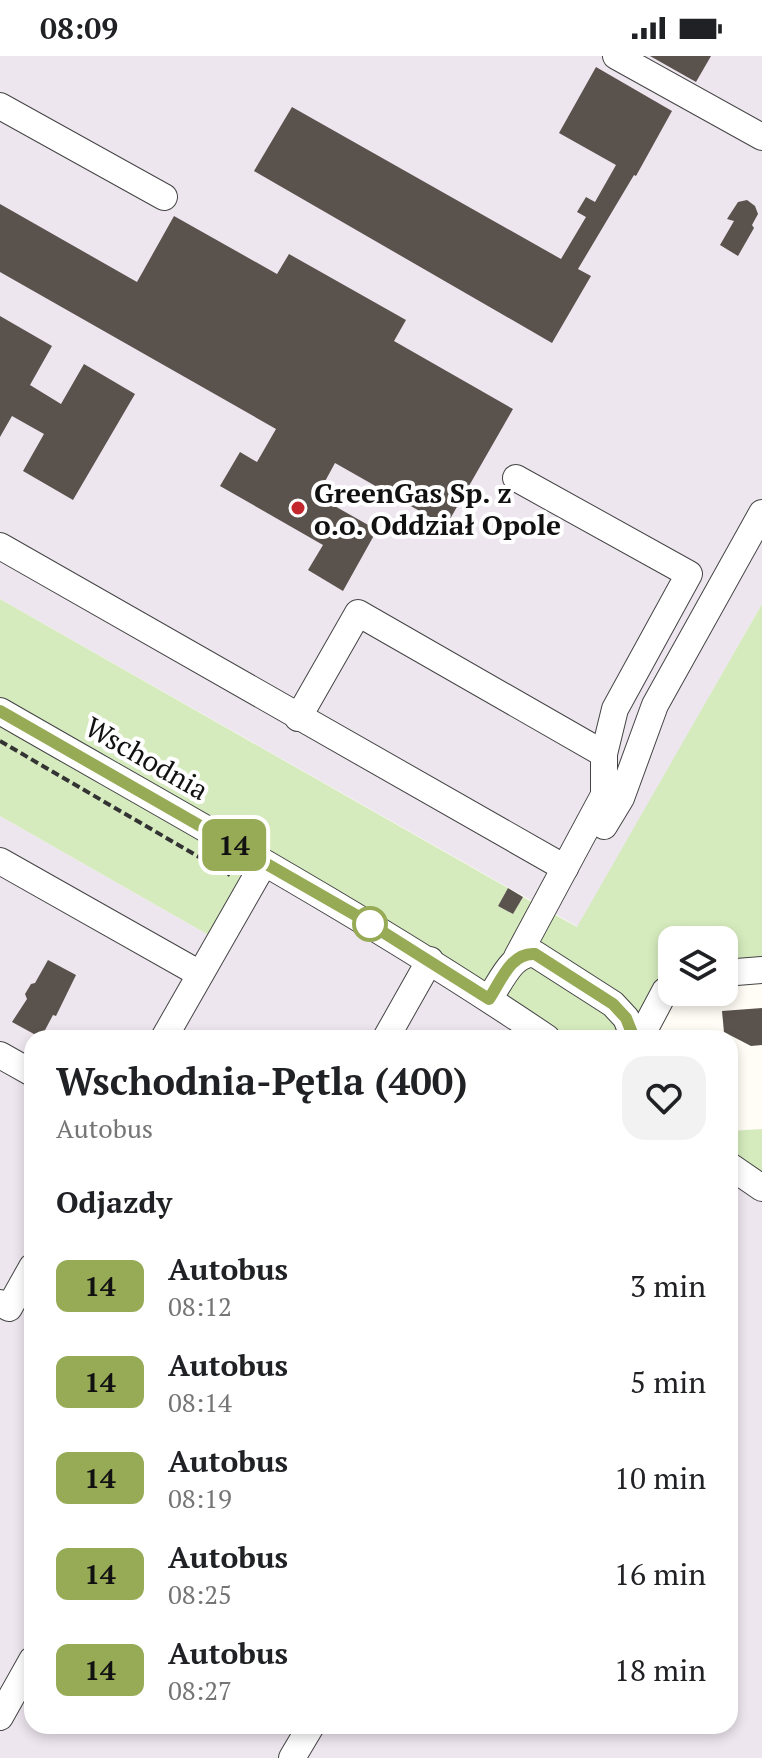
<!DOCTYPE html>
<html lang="pl">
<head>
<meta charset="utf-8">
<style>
  body { margin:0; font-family:"PT Serif",serif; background:#f2f2f2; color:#202124; height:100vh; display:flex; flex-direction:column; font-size:30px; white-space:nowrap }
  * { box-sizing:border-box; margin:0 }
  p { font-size:26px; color:#757577 }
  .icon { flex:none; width:44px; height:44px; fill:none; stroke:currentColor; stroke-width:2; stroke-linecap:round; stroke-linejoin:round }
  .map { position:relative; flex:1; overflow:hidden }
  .side { position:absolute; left:24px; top:974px; width:714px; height:704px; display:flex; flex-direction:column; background:#fff; border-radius:24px; box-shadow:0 4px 12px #0003 }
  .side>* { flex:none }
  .badge { padding:0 16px; border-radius:12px; font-size:28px; line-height:52px }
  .buttons { position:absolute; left:658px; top:870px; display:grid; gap:16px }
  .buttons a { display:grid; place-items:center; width:80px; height:80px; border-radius:16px; background:#fff; box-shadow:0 4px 12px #0003; font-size:40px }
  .map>.badge { position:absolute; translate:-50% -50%; box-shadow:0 0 0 4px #fff }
  h2 { padding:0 32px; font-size:30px; line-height:72px }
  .round { display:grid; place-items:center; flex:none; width:84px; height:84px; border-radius:24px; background:#f2f2f2 }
  .overview { display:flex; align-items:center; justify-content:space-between; height:136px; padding:0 32px }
  h1 { font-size:38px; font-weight:800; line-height:60px }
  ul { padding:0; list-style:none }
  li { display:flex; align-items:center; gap:24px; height:96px; padding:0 32px }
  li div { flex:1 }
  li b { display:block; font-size:30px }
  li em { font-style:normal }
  li .badge { min-width:88px; font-weight:700; text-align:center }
  .status { display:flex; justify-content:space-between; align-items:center; height:56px; padding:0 40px; background:#fff; direction:ltr }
  .status svg { height:22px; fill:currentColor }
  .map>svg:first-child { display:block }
  .industrial { fill:#eee6ef }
  .green { fill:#d5ebbd }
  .building { fill:#5a524d }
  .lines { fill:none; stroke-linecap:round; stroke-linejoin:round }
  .minor-casing { stroke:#444; stroke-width:28 }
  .path { stroke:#333; stroke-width:4; stroke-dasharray:8 4; stroke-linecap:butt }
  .minor { stroke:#fff; stroke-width:26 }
  .line-casing { stroke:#fff; stroke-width:18 }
  .line { stroke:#97ab56; stroke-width:12 }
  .poi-dot { fill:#c4262e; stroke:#fff; stroke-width:3 }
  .stop-dot { fill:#fff; stroke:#97ab56; stroke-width:4 }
  .labels { text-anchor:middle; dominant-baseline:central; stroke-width:8; stroke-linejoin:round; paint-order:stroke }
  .poi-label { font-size:28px; font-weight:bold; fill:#111; stroke:#fff; text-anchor:start }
  .street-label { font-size:28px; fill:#111; stroke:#fff }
</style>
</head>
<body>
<div class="status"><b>08:09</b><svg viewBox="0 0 49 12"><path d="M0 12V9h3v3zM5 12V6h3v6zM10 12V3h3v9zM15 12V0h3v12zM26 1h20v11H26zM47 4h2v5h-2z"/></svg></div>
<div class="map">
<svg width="762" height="1702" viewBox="0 0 762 1702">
  <rect width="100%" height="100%" fill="#fffdf5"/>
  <g class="industrial">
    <path d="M0 0H762V548L578 871 0 543Z"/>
    <path d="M0 760 219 885 264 807 547 982H32V1670H730V1110L762 1132V1702H0Z"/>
  </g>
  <g class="green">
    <path d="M0 543 508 832 498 850 513 858 523 841 577 871 762 548V914L724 917V884H672V930L640 982H547L265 807 219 885 0 760Z"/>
    <path d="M762 1073V1132L730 1110V1075Z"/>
  </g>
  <g class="building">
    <path d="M650 0H711L696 26Z"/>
    <path d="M596 11 672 55 636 120 634 119 578 213 591 220 552 287 254 115 292 51 561 203 586 161 577 156 586 141 595 146 616 109 559 77Z"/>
    <path d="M747 144 755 150 758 158 752 169 754 172 738 200 720 189 734 165 727 163 738 146Z"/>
    <path d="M0 148 137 226 174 160 277 218 289 198 406 264 394 285 513 353 446 470 335 407 317 440 377 474 343 535 308 514 323 489 220 430 240 396 257 406 276 373 0 216Z"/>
    <path d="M0 260 52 290 30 329 61 348 84 308 135 338 73 444 23 415 44 378 12 360 0 381Z"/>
    <path d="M508 832 523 841 513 858 498 850Z"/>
    <path d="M48 904 76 919 56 960 53 959 44 976 34 978 12 966 27 943 25 938 31 928 35 927Z"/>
    <path d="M762 952V989L751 990 724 976 722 955Z"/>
  </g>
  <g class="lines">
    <g class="minor-casing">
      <g id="minor">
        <path d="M616 0 762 81"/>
        <path d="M0 50 164 141"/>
        <path d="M516 422 689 518 615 653 604 698"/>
        <path d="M0 490 565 812"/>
        <path d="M0 655C184 761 371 863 547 982"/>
        <path d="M298 662 358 557 604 698V739L517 901"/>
        <path d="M604 770 621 742 655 649 762 457"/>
        <path d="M0 805 200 918"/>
        <path d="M724 917 762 914"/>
        <path d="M489 943C501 926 512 896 535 898L613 948 626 962 634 982"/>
        <path d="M164 982 264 807"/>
        <path d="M386 982 430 904"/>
        <path d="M640 982 665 935 672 930"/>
        <path d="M0 999 32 1017"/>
        <path d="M730 1110 762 1132"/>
        <path d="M0 1247 9 1252 32 1211"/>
        <path d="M0 1661 32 1604"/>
        <path d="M292 1702 311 1670"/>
      </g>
    </g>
    <path class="path" d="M0 685 230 819"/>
    <use href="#minor" class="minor"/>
  </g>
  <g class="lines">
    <g class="line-casing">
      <path id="line" d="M0 655 359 861 489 943C501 925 511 896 535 898L613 948 626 962 634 982"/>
    </g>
    <use href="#line" class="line"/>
  </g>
  <circle class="poi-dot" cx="298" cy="452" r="8"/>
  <circle class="stop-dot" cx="370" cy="868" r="16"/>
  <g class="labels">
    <g class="poi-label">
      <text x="314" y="436">GreenGas Sp. z<tspan x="314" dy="32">o.o. Oddział Opole</tspan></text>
    </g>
    <g class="street-label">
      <text transform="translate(147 702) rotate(30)">Wschodnia</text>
    </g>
  </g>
</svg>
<div class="buttons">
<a><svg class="icon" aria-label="layers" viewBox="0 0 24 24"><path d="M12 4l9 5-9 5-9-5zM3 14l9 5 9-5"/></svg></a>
</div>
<b class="badge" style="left:234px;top:789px;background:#97ab56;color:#111">14</b>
<section class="side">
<div class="overview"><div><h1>Wschodnia-Pętla (400)</h1><p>Autobus</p></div><a class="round"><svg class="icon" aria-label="heart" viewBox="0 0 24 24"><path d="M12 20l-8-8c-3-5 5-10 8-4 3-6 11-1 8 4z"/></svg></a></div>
<h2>Odjazdy</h2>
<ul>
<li><span class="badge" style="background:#97ab56;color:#111">14</span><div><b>Autobus</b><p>08:12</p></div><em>3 min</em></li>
<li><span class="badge" style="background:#97ab56;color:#111">14</span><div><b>Autobus</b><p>08:14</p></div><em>5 min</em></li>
<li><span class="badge" style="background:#97ab56;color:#111">14</span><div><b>Autobus</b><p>08:19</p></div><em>10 min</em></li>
<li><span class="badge" style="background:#97ab56;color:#111">14</span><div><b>Autobus</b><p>08:25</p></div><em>16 min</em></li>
<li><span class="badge" style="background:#97ab56;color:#111">14</span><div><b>Autobus</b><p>08:27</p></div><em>18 min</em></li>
</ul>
</section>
</div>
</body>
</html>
